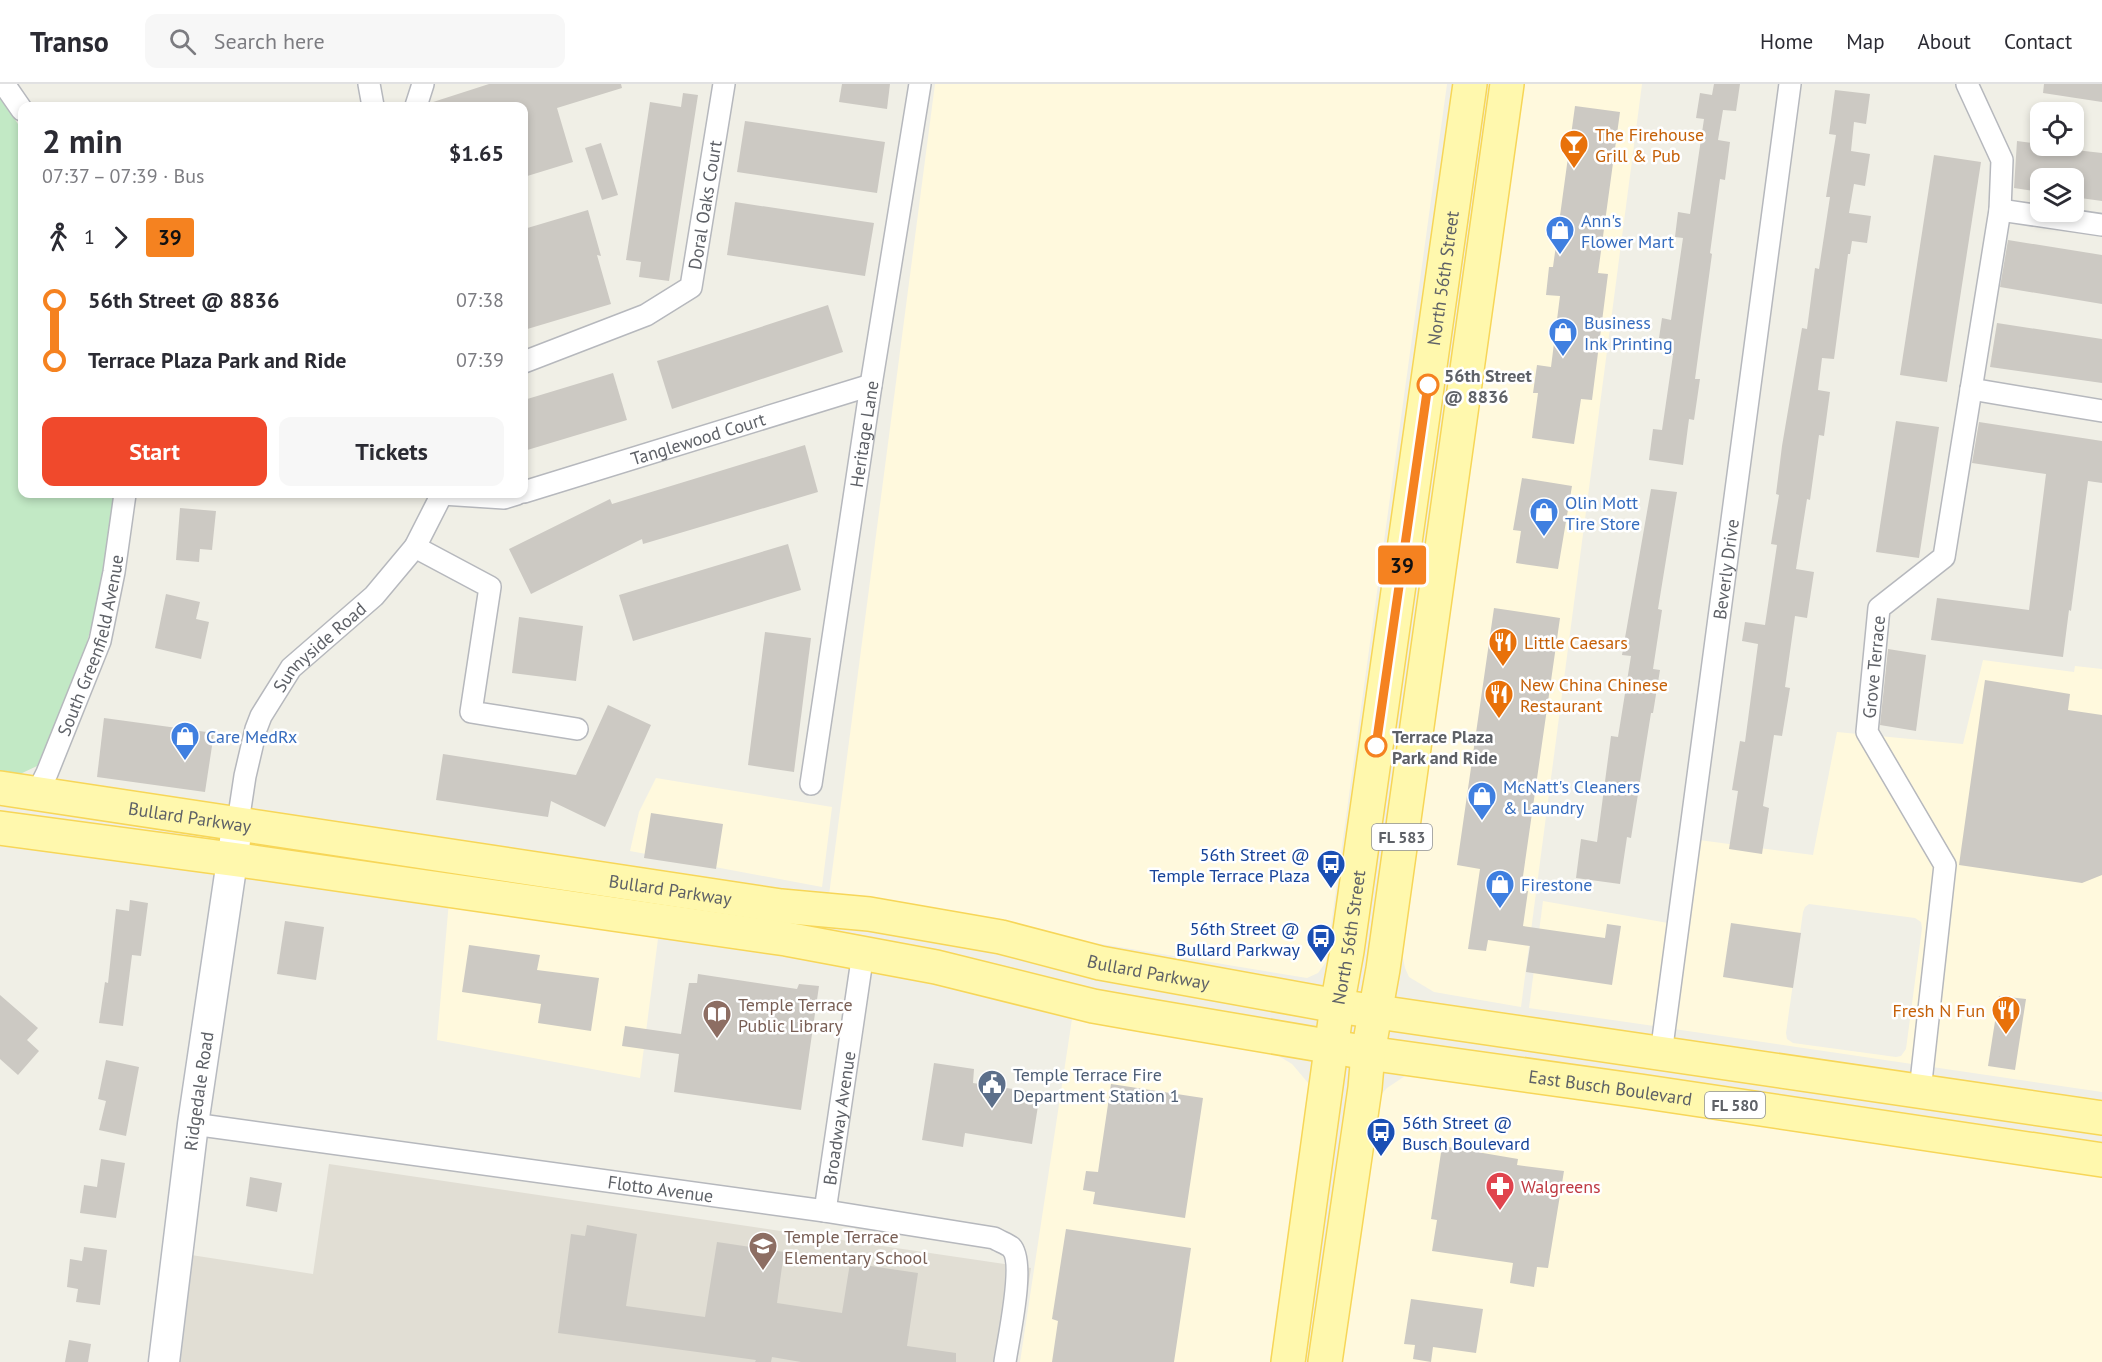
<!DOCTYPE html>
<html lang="en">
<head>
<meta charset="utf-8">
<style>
  body { margin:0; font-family:"PT Sans",sans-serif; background:#f7f7f7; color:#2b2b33; height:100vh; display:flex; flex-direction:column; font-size:22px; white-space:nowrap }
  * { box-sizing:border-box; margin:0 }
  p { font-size:20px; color:#7c7c81 }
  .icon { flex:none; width:33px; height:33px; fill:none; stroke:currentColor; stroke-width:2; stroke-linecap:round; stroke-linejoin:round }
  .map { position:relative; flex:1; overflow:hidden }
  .details { position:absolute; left:18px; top:18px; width:510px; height:396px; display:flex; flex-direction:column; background:#fff; border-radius:12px; box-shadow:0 3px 9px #0003 }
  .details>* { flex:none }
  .badge { padding:0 12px; border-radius:4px; font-size:21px; line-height:39px }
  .controls { position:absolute; left:2030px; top:18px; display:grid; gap:12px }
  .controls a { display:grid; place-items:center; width:54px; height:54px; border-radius:12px; background:#fff; box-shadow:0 3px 9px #0003; font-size:30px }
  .map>.badge { position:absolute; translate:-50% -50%; box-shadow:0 0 0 3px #fff }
  .legs { display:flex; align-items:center; gap:9px; height:66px; padding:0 24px; font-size:20px }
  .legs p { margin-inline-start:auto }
  .overview { display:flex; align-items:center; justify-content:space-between; height:102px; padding:0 24px }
  h1 { font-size:33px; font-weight:700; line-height:45px }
  .cta { display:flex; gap:12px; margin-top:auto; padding:12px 24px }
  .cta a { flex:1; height:69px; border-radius:12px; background:#f0492c; color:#fff; font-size:24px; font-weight:700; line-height:69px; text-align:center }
  .cta a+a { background:#f7f7f7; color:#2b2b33 }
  ul { padding:0 24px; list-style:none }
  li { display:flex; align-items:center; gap:21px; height:60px; font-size:22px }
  li i { display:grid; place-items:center; width:9px; height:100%; margin:0 8px; background:currentColor }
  li i::after { content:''; width:15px; height:15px; margin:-8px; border:4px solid; border-radius:50%; background:#fff }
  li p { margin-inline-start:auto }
  li:first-child i { background:linear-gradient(#0000 50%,currentColor 0) }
  li:last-child i { background:linear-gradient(currentColor 50%,#0000 0) }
  header { display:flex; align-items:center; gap:36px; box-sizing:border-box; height:84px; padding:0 30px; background:#fff; border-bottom:2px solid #e1e1e2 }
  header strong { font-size:28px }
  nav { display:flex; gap:33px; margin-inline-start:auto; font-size:21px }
  .search { width:420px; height:54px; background:#f7f7f7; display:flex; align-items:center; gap:15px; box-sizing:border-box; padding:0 21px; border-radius:12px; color:#7c7c81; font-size:22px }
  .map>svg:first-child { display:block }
  .commercial { fill:#fff9dd; fill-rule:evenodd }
  .education { fill:#e1ded4 }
  .green { fill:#c2e9c5 }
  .building { fill:#ccc9c3 }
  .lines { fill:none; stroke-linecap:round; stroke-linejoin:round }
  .street-casing { stroke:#b6b8bd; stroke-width:24 }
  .secondary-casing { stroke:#b7bac0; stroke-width:33 }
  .primary-casing { stroke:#f7d658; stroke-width:36 }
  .street { stroke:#fff; stroke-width:21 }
  .secondary { stroke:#fff; stroke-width:30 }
  .primary { stroke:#fff8ad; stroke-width:33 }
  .line-1-casing { stroke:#fff; stroke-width:14 }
  .line-1 { stroke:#f58220; stroke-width:9 }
  .stop-1-dot { fill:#fff; stroke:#f58220; stroke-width:3 }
  .labels { text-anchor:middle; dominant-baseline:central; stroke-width:5; stroke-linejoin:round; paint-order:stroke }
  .shield { fill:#fff; stroke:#8e9095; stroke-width:1.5 }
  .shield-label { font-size:16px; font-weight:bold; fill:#5e6167 }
  .food-label { font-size:18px; fill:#c56008; stroke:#fff; text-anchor:start }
  .street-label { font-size:18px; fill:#5e6167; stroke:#fff }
  .shop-label { font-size:18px; fill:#366cbe; stroke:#fff; text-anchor:start }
  .stop-label { font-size:18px; font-weight:bold; fill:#5e6167; stroke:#fff; text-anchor:start }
  .transit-label { font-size:18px; fill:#164399; stroke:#fff; text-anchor:end }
  .education-label { font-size:18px; fill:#785e54; stroke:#fff; text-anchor:start }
  .service-label { font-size:18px; fill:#4e5e75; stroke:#fff; text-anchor:start }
  .health-label { font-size:18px; fill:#be3a42; stroke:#fff; text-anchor:start }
</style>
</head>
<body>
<header>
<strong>Transo</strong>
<div class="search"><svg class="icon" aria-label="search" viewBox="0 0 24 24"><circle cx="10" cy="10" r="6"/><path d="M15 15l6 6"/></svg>Search here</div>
<nav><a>Home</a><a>Map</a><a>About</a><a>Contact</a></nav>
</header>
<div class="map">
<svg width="2102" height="1278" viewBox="0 0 2102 1278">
  <rect width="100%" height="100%" fill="#f0efe6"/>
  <g class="commercial">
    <path d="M935 0H1447L1326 878 1318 889 1307 894 1071 855 829 811Z"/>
    <path d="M1519 0H1642L1521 923 1434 908 1409 893 1405 884 1401 864Z"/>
    <path d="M1983 576 2074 588 2075 582 2102 585V1008L1674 945 1699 756 1813 771 1837 648 1963 660ZM1809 820 1915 834 1921 838 1922 844 1906 965 1901 972 1896 973 1793 959 1787 955 1786 949 1803 828 1805 823Z"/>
    <path d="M656 694 832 723 822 803 630 767 639 728Z"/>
    <path d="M449 817 659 847 640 994 437 956Z"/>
    <path d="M1543 817 1668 839 1654 942 1529 924Z"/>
    <path d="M1072 935 1277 971 1292 980 1309 1000 1270 1278H1020Z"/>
    <path d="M1408 990 2102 1092V1278H1339L1377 1015 1387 1004Z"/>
  </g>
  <path class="education" d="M329 1080 1031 1184 1017 1278H177L191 1171 313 1190Z"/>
  <path class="green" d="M0 13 22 46V410H114V436L93 536 81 580 37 682 18 691 0 688Z"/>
  <g class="building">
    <path d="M489 0H621L622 4 557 24 573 78 524 93V22H429L430 19Z"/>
    <path d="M842 0H890L887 25 839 18Z"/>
    <path d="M1714 0H1740L1736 27 1723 26 1718 56 1730 58 1725 96 1720 95 1710 169 1712 170 1695 295H1700L1694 336 1689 335 1683 381 1649 376 1653 345 1662 346 1673 271H1670L1673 256 1659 254 1662 234 1671 236 1683 154 1675 153 1678 128 1690 130 1704 35 1696 34 1700 9 1712 11Z"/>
    <path d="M2044 0H2102V18L2043 9Z"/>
    <path d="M1835 6 1870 10 1866 40 1854 38 1851 67 1870 70 1865 102 1854 100 1849 129 1871 132 1867 159 1852 157 1850 170H1848L1834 275 1822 274 1818 306 1830 308 1824 352 1819 351 1810 416 1807 415 1796 485 1814 488 1807 534 1795 532 1785 603 1790 604 1782 652 1774 651 1763 722 1769 724 1762 770 1729 765 1738 707 1732 706 1740 657 1745 658 1758 560 1742 557 1745 538 1765 541 1777 461 1771 460 1779 411 1776 410 1782 362 1802 244 1807 245 1815 184 1819 185 1830 113H1826L1836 51 1829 50Z"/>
    <path d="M683 9 698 11 669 197 639 193 641 178 626 176 650 18 681 23Z"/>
    <path d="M1575 22 1620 28 1598 189 1608 190 1592 316 1581 315 1574 360 1532 354 1538 309H1533L1537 281 1551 283 1560 212 1546 211 1549 183H1553Z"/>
    <path d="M745 37 885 58 877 109 737 88Z"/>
    <path d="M2017 57 2040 60V62L2102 69V117L2073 113V94H2040V108L2014 104Z"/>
    <path d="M601 59 618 111 602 116 585 64Z"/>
    <path d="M1934 71 1981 78 1947 298 1900 291Z"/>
    <path d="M735 118 874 139 865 192 727 171Z"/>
    <path d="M588 126 601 172 597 171 611 220 524 246V145Z"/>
    <path d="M2008 156 2102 171V220L2000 203Z"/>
    <path d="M828 221 843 268 672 325 657 277Z"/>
    <path d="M1997 239 2102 255V299L1990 283Z"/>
    <path d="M613 289 627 336 524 367V316Z"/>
    <path d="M1896 337 1939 343 1919 474 1876 468Z"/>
    <path d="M1979 338 2102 357V399L2088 397 2071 527 2069 526 2063 573 1931 556 1937 514 2029 526 2046 390 1972 379Z"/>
    <path d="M805 361 818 408 643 460 642 455 531 510 509 465 610 415 612 420Z"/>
    <path d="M1522 394 1572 402 1558 485 1516 479 1521 447 1513 446Z"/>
    <path d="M1651 405 1677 408 1658 525 1662 526 1653 585 1660 586 1653 629H1651L1631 754 1627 753 1620 800 1576 794 1581 755 1597 758 1611 652 1618 653 1631 572 1622 571Z"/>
    <path d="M180 424 216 427 212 466 200 465 199 478 176 476Z"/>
    <path d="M788 460 801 506 633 557 619 511Z"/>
    <path d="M166 510 200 518 196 535 209 538 201 575 155 564Z"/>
    <path d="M1494 524 1560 534 1521 806 1528 807 1523 842 1605 854 1607 840 1621 842 1612 901 1526 888 1530 862 1488 856 1486 867 1468 865 1480 785 1457 781Z"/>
    <path d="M519 533 583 542 576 597 512 589Z"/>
    <path d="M765 548 811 554 794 688 748 681Z"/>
    <path d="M1888 565 1926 571 1916 647 1880 641Z"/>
    <path d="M1985 596 2070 610 2068 626 2102 631V791L2082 799 1959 781Z"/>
    <path d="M608 621 651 641 605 743 551 717 548 733 436 716 443 670 576 691Z"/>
    <path d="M104 634 214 649 205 708 97 693Z"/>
    <path d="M651 729 723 740 716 785 644 774Z"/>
    <path d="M130 816 148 819 141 872 132 871 123 942 99 939 105 898 108 899 116 825 129 827Z"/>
    <path d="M285 837 324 843 316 896 277 890Z"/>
    <path d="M1731 839 1801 849 1793 904 1723 893Z"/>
    <path d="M469 861 540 871 537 886 599 894 591 947 538 939 541 920 462 908Z"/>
    <path d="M698 890 797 905 799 900 819 902 801 1026 674 1008 679 970 622 962 625 942 681 950 689 899H697Z"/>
    <path d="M0 911 38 944 27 956 39 967 18 991 0 975Z"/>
    <path d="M1999 912 2026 915 2015 986 1988 982Z"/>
    <path d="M106 976 139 983 126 1052 99 1046 106 1017 98 1015Z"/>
    <path d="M934 979 974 985 973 999 1040 1009 1032 1060 965 1049 963 1063 922 1056Z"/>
    <path d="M1111 1000 1203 1014 1185 1134 1093 1120 1095 1108 1083 1106 1086 1087 1098 1088Z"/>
    <path d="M1442 1062 1518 1075 1517 1081 1564 1087 1548 1184 1537 1183 1534 1203 1510 1199 1513 1179 1432 1167 1437 1136 1431 1135Z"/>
    <path d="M101 1075 125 1079 116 1134 80 1129 84 1101 97 1103Z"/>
    <path d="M250 1093 282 1099 277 1128 246 1122Z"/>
    <path d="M587 1141 637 1150 626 1222 705 1233 717 1158 784 1168 777 1219 842 1229 850 1179 918 1189 907 1262 956 1269V1278H801L772 1273 771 1278H755L756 1276 558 1249 571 1150 585 1152Z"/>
    <path d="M1066 1145 1191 1164 1174 1278H1052L1058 1237 1052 1235Z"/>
    <path d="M84 1163 107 1166 100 1221 76 1218 78 1205 67 1203 70 1175 82 1177Z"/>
    <path d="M1411 1215 1483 1225 1476 1269 1433 1263 1431 1278 1413 1275 1415 1261 1404 1260Z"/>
    <path d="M69 1256 91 1260 88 1278H65Z"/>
  </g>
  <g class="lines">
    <g class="street-casing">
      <g id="street">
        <path d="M4 0 22 26"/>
        <path d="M369 0 373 22"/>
        <path d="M416 22 423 0"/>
        <path d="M2000 126 2102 141"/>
        <path id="s1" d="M524 278 646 231 691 203 724 0"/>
        <path d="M1971 305 2102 327"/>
        <path id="s2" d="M524 408 871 301"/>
        <path d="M442 410 504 414 517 410"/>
        <path d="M415 463 490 503 471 628 577 645"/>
        <path id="s3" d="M811 700 871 301 920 0"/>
        <path id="s4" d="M37 709 47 689 100 557 114 488 125 410"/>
        <path id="s5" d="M238 738 245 692 256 645 261 632 291 584 374 512 415 463 442 410"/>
        <path id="s6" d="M1661 970 1790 0"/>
        <path id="s7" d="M1920 1007 1945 781 1867 648 1879 524 1944 473 2000 126 2002 76 1967 0"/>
        <path id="s8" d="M193 1040 825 1127 994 1154C999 1157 1007 1160 1011 1163 1026 1178 1008 1256 1005 1278"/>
        <path id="s9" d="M825 1127 863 869"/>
      </g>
    </g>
    <g class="secondary-casing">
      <g id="secondary">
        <path id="s10" d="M164 1278 193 1040 236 750"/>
      </g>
    </g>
    <g class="primary-casing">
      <g id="primary">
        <path id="s11" d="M0 704 781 822 869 830 1001 853 1100 879 1337 922 2102 1034"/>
        <path id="s12" d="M0 744 260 779 786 855 936 883 1093 922 1144 931 1368 969 1640 1007 2102 1076"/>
        <path id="s13" d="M1288 1278 1337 922 1347 867 1470 0"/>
        <path d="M1325 1278 1365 1004 1368 969 1383 885 1507 0"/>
      </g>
    </g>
    <use href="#street" class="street"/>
    <use href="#secondary" class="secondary"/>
    <use href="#primary" class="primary"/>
  </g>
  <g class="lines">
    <g class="line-1-casing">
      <path id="line-1" d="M1376 662 1428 301"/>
    </g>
    <use href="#line-1" class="line-1"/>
  </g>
  <defs>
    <g id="bar-pin" transform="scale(1.5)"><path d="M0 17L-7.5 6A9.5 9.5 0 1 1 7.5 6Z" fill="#e8710a" stroke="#fff"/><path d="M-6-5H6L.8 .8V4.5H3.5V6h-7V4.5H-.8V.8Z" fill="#fff"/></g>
    <g id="shop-pin" transform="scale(1.5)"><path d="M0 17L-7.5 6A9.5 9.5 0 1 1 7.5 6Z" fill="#3f7fe0" stroke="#fff"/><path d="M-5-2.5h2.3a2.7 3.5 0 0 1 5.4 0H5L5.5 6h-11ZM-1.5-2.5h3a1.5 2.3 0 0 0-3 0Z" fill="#fff"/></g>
    <g id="restaurant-pin" transform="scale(1.5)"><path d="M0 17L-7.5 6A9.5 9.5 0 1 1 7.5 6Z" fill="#e8710a" stroke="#fff"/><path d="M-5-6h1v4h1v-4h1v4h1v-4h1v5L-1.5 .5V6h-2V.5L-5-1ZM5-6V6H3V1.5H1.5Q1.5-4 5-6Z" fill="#fff"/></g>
    <g id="bus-pin" transform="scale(1.5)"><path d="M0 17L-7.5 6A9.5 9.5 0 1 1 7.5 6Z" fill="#1a4fb4" stroke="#fff"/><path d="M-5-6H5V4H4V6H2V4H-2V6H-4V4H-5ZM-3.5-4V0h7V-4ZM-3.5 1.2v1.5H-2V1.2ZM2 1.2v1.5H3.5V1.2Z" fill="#fff"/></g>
    <g id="library-pin" transform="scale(1.5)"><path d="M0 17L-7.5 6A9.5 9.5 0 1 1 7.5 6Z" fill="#8d6e63" stroke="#fff"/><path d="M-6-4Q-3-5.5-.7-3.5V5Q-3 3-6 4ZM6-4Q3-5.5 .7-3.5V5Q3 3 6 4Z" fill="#fff"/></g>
    <g id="civic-pin" transform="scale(1.5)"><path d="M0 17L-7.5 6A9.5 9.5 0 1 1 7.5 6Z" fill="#5c6f8a" stroke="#fff"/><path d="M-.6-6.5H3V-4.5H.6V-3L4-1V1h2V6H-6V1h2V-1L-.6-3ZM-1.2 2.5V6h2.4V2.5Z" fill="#fff"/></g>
    <g id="pharmacy-pin" transform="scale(1.5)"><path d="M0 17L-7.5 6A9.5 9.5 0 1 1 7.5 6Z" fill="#e0444e" stroke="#fff"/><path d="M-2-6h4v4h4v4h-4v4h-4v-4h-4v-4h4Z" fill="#fff"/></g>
    <g id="school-pin" transform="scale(1.5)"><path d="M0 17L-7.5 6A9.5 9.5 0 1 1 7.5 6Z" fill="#8d6e63" stroke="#fff"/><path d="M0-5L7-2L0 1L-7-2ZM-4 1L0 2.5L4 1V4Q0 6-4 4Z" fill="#fff"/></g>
  </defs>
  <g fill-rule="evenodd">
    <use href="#bar-pin" x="1574" y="60"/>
    <use href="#shop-pin" x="1560" y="146"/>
    <use href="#shop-pin" x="1563" y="248"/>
    <use href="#shop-pin" x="1544" y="428"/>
    <use href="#restaurant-pin" x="1503" y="558"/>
    <use href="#restaurant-pin" x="1499" y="610"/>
    <use href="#shop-pin" x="185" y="652"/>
    <use href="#shop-pin" x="1482" y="712"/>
    <use href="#bus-pin" x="1331" y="780"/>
    <use href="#shop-pin" x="1500" y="800"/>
    <use href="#bus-pin" x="1321" y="854"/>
    <use href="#restaurant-pin" x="2006" y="926"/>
    <use href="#library-pin" x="717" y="930"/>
    <use href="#civic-pin" x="992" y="1000"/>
    <use href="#bus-pin" x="1381" y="1048"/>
    <use href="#pharmacy-pin" x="1500" y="1102"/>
    <use href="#school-pin" x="763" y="1162"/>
  </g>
  <g class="stop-1-dot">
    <circle cx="1428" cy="301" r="10"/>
    <circle cx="1376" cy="662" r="10"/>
  </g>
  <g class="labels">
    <g class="shield">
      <rect x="1372" y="740" width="60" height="26" rx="4.5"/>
      <rect x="1705" y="1008" width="60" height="26" rx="4.5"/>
    </g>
    <g class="shield-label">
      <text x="1402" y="753">FL 583</text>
      <text x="1735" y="1021">FL 580</text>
    </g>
    <g class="food-label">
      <text x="1595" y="50">The Firehouse<tspan x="1595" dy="21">Grill &amp; Pub</tspan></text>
      <text x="1524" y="558">Little Caesars</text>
      <text x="1520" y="600">New China Chinese<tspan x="1520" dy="21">Restaurant</tspan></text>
      <text x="1985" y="926" text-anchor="end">Fresh N Fun</text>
    </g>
    <g class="street-label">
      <text stroke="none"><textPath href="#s1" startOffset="267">Doral Oaks Court</textPath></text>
      <text stroke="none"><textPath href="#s13" startOffset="1095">North 56th Street</textPath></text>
      <text stroke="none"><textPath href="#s3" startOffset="354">Heritage Lane</textPath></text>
      <text stroke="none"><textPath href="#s2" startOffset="182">Tanglewood Court</textPath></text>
      <text stroke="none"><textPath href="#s6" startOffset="489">Beverly Drive</textPath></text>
      <text stroke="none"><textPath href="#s4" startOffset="158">South Greenfield Avenue</textPath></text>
      <text stroke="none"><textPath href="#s5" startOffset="200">Sunnyside Road</textPath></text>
      <text stroke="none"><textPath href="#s7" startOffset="447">Grove Terrace</textPath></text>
      <text stroke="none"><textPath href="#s11" startOffset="192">Bullard Parkway</textPath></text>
      <text stroke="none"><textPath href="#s11" startOffset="678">Bullard Parkway</textPath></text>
      <text stroke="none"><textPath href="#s13" startOffset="429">North 56th Street</textPath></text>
      <text stroke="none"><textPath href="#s11" startOffset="1164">Bullard Parkway</textPath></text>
      <text stroke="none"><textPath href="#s12" startOffset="1632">East Busch Boulevard</textPath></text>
      <text stroke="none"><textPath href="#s10" startOffset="273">Ridgedale Road</textPath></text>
      <text stroke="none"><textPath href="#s9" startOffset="94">Broadway Avenue</textPath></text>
      <text stroke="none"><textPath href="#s8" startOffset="472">Flotto Avenue</textPath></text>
    </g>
    <g class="shop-label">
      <text x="1581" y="136">Ann's<tspan x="1581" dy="21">Flower Mart</tspan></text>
      <text x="1584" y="238">Business<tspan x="1584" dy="21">Ink Printing</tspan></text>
      <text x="1565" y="418">Olin Mott<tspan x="1565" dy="21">Tire Store</tspan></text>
      <text x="206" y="652">Care MedRx</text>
      <text x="1503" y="702">McNatt's Cleaners<tspan x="1503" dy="21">&amp; Laundry</tspan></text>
      <text x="1521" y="800">Firestone</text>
    </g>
    <g class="stop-label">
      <text x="1444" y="291">56th Street<tspan x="1444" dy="21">@ 8836</tspan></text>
      <text x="1392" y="652">Terrace Plaza<tspan x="1392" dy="21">Park and Ride</tspan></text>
    </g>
    <g class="transit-label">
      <text x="1310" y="770">56th Street @<tspan x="1310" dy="21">Temple Terrace Plaza</tspan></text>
      <text x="1300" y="844">56th Street @<tspan x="1300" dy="21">Bullard Parkway</tspan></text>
      <text x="1402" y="1038" text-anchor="start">56th Street @<tspan x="1402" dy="21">Busch Boulevard</tspan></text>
    </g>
    <g class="education-label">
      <text x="738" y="920">Temple Terrace<tspan x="738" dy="21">Public Library</tspan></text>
      <text x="784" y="1152">Temple Terrace<tspan x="784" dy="21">Elementary School</tspan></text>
    </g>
    <g class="service-label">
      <text x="1013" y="990">Temple Terrace Fire<tspan x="1013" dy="21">Department Station 1</tspan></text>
    </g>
    <g class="health-label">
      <text x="1521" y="1102">Walgreens</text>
    </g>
  </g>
</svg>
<div class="controls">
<a><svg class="icon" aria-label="locate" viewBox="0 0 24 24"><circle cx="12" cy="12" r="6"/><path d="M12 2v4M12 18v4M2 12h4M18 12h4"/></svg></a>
<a><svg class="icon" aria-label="layers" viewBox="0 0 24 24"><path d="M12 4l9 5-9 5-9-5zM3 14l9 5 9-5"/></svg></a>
</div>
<b class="badge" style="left:1402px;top:481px;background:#f58220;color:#111">39</b>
<section class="details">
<div class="overview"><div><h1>2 min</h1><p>07:37 – 07:39 · Bus</p></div><b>$1.65</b></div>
<div class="legs"><svg class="icon" aria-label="walk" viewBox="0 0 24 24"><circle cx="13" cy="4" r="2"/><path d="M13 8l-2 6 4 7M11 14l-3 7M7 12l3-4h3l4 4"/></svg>1<svg class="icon" aria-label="forward" viewBox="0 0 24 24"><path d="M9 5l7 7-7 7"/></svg><b class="badge" style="background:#f58220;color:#111">39</b></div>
<ul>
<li><i style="color:#f58220"></i><b>56th Street @ 8836</b><p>07:38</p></li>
<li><i style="color:#f58220"></i><b>Terrace Plaza Park and Ride</b><p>07:39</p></li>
</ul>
<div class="cta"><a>Start</a><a>Tickets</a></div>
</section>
</div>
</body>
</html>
